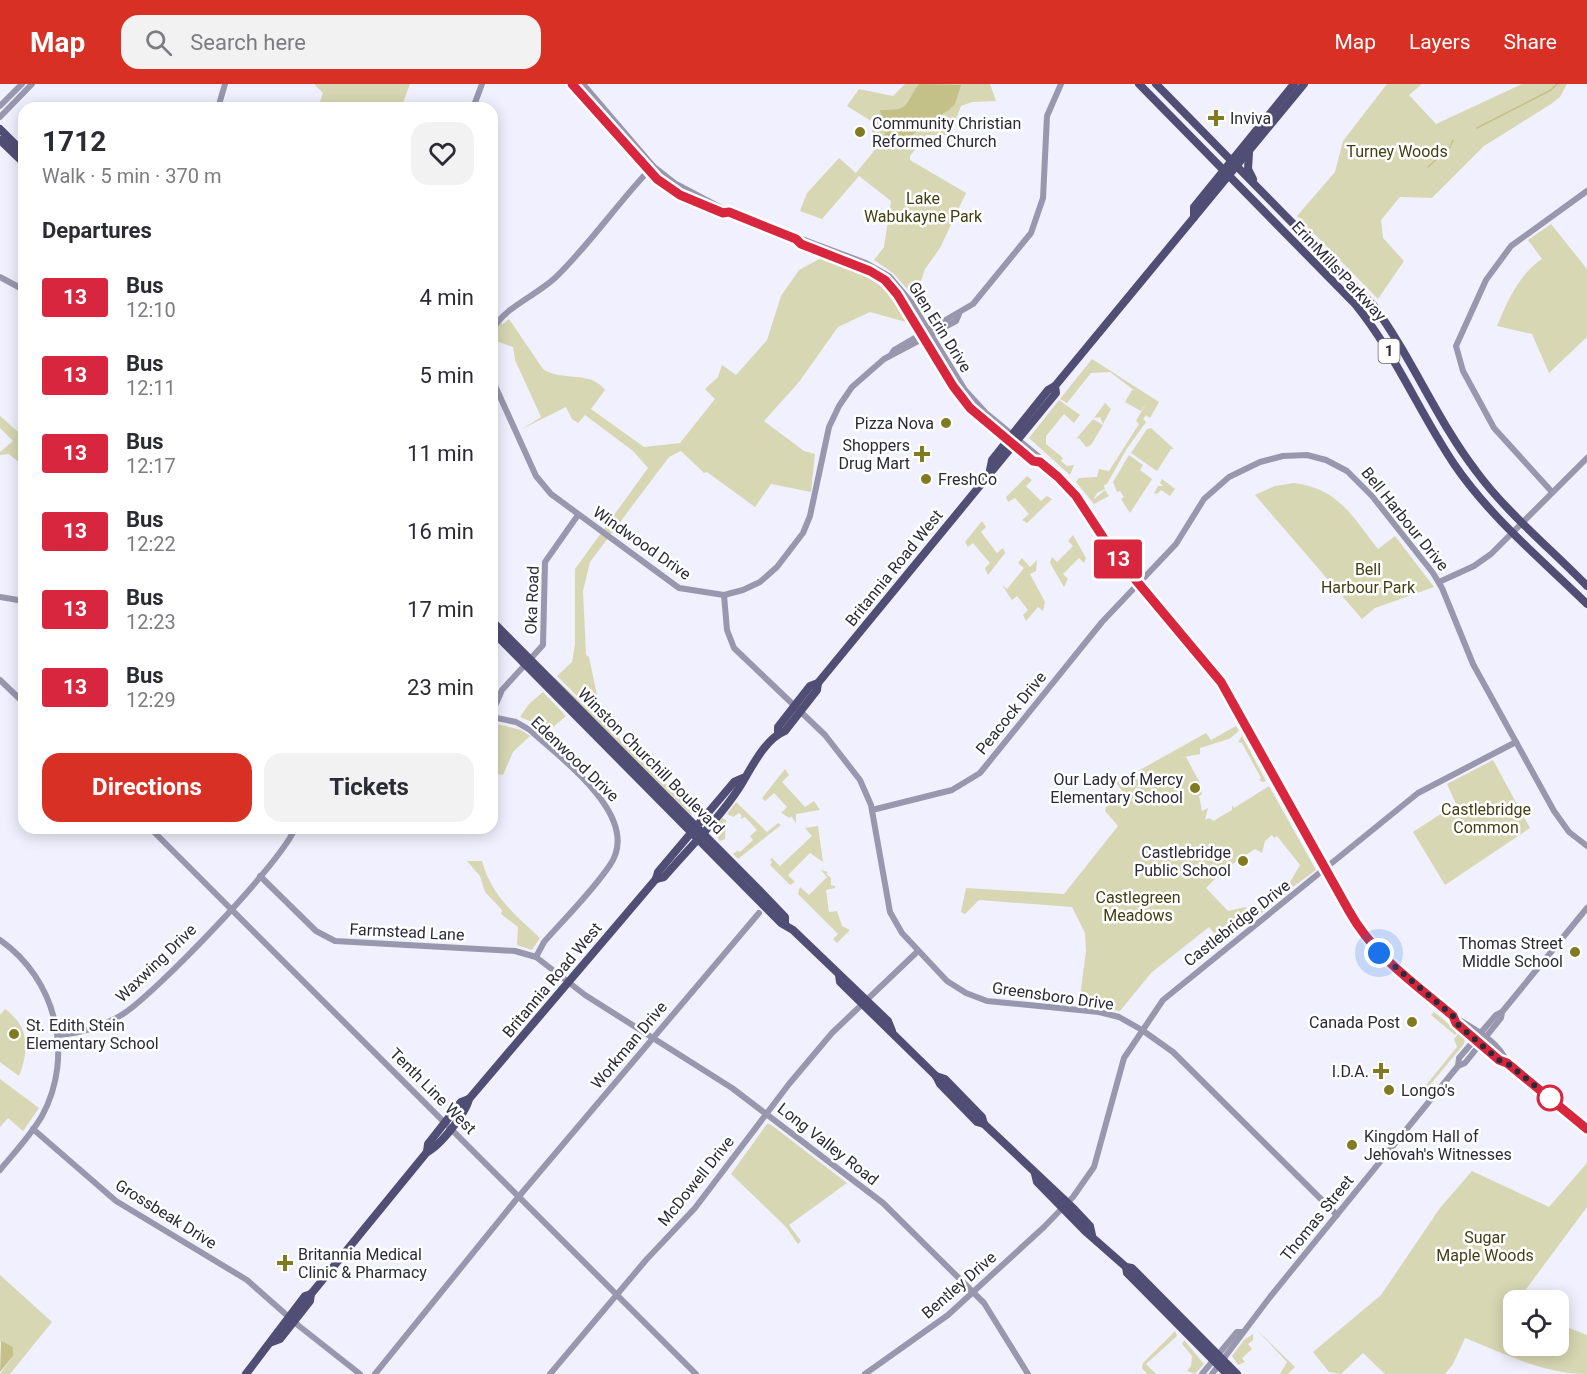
<!DOCTYPE html>
<html lang="en">
<head>
<meta charset="utf-8">
<style>
  body { margin:0; font-family:Roboto,sans-serif; background:#f2f2f3; color:#2b2b33; height:100vh; display:flex; flex-direction:column; font-size:22px; white-space:nowrap }
  * { box-sizing:border-box; margin:0 }
  p { font-size:20px; color:#7c7c81 }
  .icon { flex:none; width:33px; height:33px; fill:none; stroke:currentColor; stroke-width:2; stroke-linecap:round; stroke-linejoin:round }
  .map { position:relative; flex:1; overflow:hidden }
  .sheet { position:absolute; left:18px; top:18px; width:480px; height:732px; display:flex; flex-direction:column; background:#fff; border-radius:18px; box-shadow:0 3px 15px #0003 }
  .sheet>* { flex:none }
  .badge { padding:0 12px; border-radius:4px; font-size:21px; line-height:39px }
  .tools { position:absolute; left:1503px; top:1206px; display:grid; gap:12px }
  .tools a { display:grid; place-items:center; width:66px; height:66px; border-radius:12px; background:#fff; box-shadow:0 3px 15px #0003; font-size:30px }
  .you { position:absolute; width:30px; height:30px; margin:-15px; border:4px solid #fff; border-radius:50%; background:#1a73e8; box-shadow:0 0 0 9px #1a73e833 }
  .map>.badge { position:absolute; translate:-50% -50%; box-shadow:0 0 0 3px #fff }
  h2 { padding:0 24px; font-size:22px; line-height:54px }
  .round { display:grid; place-items:center; flex:none; width:63px; height:63px; border-radius:18px; background:#f2f2f3 }
  .headline { display:flex; align-items:center; justify-content:space-between; height:102px; padding:0 24px }
  h1 { font-size:28px; font-weight:700; line-height:45px }
  .action { display:flex; gap:12px; margin-top:auto; padding:12px 24px }
  .action a { flex:1; height:69px; border-radius:18px; background:#d93025; color:#fff; font-size:24px; font-weight:700; line-height:69px; text-align:center }
  .action a+a { background:#f2f2f3; color:#2b2b33 }
  ul { padding:0; list-style:none }
  li { display:flex; align-items:center; gap:18px; height:78px; padding:0 24px }
  li div { flex:1 }
  li b { display:block; font-size:22px }
  li em { font-style:normal }
  li .badge { min-width:66px; font-weight:700; text-align:center }
  header { display:flex; align-items:center; gap:36px; box-sizing:border-box; height:84px; padding:0 30px; background:#d93025; color:#fff }
  header strong { font-size:28px }
  nav { display:flex; gap:33px; margin-inline-start:auto; font-size:21px }
  .search { width:420px; height:54px; background:#f2f2f3; display:flex; align-items:center; gap:15px; box-sizing:border-box; padding:0 21px; border-radius:18px; color:#7c7c81; font-size:22px }
  .map>svg:first-child { display:block }
  .green { fill:#d8d7b3 }
  .water { fill:#c3c188 }
  .lines { fill:none; stroke-linecap:round; stroke-linejoin:round }
  .stream { stroke:#c3c188; stroke-width:1.5 }
  .minor { stroke:#9897ae; stroke-width:6 }
  .major { stroke:#514e75; stroke-width:8 }
  .line-casing { stroke:#fff; stroke-width:14 }
  .line { stroke:#d7263d; stroke-width:9 }
  .walk { stroke:#2b2a38; stroke-width:6; stroke-dasharray:0 10.8 }
  .poi-dot { fill:#807b21; stroke:#fff; stroke-width:2 }
  .stop-dot { fill:#fff; stroke:#d7263d; stroke-width:3 }
  .labels { text-anchor:middle; dominant-baseline:central; stroke-width:5; stroke-linejoin:round; paint-order:stroke }
  .shield { fill:#fff; stroke:#6b6a74; stroke-width:1.5 }
  .shield-label { font-size:15px; font-weight:bold; fill:#2b2a38 }
  .poi-label { font-size:16px; fill:#2b2a38; stroke:#fff; text-anchor:start }
  .park-label { font-size:16px; fill:#423f13; stroke:#fff }
  .street-label { font-size:16px; fill:#2b2a38; stroke:#fff }
</style>
</head>
<body>
<header>
<strong>Map</strong>
<div class="search"><svg class="icon" aria-label="search" viewBox="0 0 24 24"><circle cx="10" cy="10" r="6"/><path d="M15 15l6 6"/></svg>Search here</div>
<nav><a>Map</a><a>Layers</a><a>Share</a></nav>
</header>
<div class="map">
<svg width="1587" height="1290" viewBox="0 0 1587 1290">
  <rect width="100%" height="100%" fill="#f0f0fe"/>
  <g class="green">
    <path d="M314 0H410L401 24H318L323 9Z"/>
    <path d="M905 0H990L996 17 972 18 961 22 950 51H926L910 72V76L966 109 940 164 925 185 921 197 924 224 893 189 874 176 884 163 891 117 859 92 822 135 800 127 807 109 839 74 856 89 874 67 871 37 847 22 859 5 893 12Z"/>
    <path d="M1387 0H1422L1409 11 1436 40 1522 0H1567L1560 13 1551 20 1484 62 1432 114 1400 113 1381 136 1383 154 1404 177 1378 215 1297 132 1335 88 1343 57Z"/>
    <path d="M1551 140 1587 185V253L1549 289 1532 250 1497 242C1507 218 1519 190 1542 175L1528 156Z"/>
    <path d="M823 173C870 190 881 194 906 238L870 228 838 243 799 298 764 337 804 367 815 370 811 408 771 400 755 423 707 388 704 389 681 367 669 373 590 478 583 507 586 571 589 573 601 630 597 632 557 592 572 578 575 560V485L648 384 633 367 585 331 578 339 572 335 566 323 522 345 541 333 515 276 513 263 493 256 497 248 492 246V233L503 240 509 235 543 285C561 298 591 286 605 306L591 325 644 363 680 359 715 315 705 305 718 293 722 281 736 291 767 256 781 212 799 186Z"/>
    <path d="M1092 275 1159 318 1150 334 1146 331 1143 335 1146 338 1126 366 1107 400 1104 401 1105 405 1097 409 1093 416 1105 406 1109 412 1094 420 1076 398 1079 394 1097 393 1099 385 1109 387 1139 340 1136 337 1147 318 1141 327 1125 318 1132 306 1135 307 1110 288 1091 289 1067 319 1060 315Z"/>
    <path d="M1059 316 1080 331 1074 339 1064 330 1046 352V360L1063 374 1061 377 1067 382 1074 381 1070 391 1029 354Z"/>
    <path d="M1105 319 1111 325 1103 340 1100 333 1094 334Z"/>
    <path d="M0 332 24 353V383L9 370 0 371V368L13 357 0 344Z"/>
    <path d="M1093 335 1103 341 1091 361 1086 363 1079 354 1076 355Z"/>
    <path d="M1151 344 1174 365H1171L1157 387 1131 369 1147 345Z"/>
    <path d="M1129 371 1143 381 1140 386 1152 395 1130 429 1121 415 1124 413 1120 407 1117 408 1113 398Z"/>
    <path d="M1027 392 1032 396 1026 402 1041 417 1047 412 1052 415 1027 439 1022 436 1029 430 1015 414 1008 418 1006 413Z"/>
    <path d="M1162 395 1175 405 1170 412 1161 406 1157 410 1154 409 1158 402H1163L1160 399Z"/>
    <path d="M1294 399C1339 405 1352 432 1378 465L1395 452 1434 503 1375 524 1362 535 1255 411 1275 402Z"/>
    <path d="M982 437 986 443 981 448 997 469 1003 464 1005 469 988 491 985 484 990 479 973 459 968 463 965 458Z"/>
    <path d="M1073 451 1086 474 1084 479 1079 474 1063 490 1068 495 1064 503 1050 479 1052 473 1057 478 1073 462 1068 457Z"/>
    <path d="M1022 474 1030 483 1037 476 1036 487 1030 490 1045 518 1043 527 1038 523 1026 537 1023 531 1028 526 1017 512 1012 516 1002 501 1007 505 1024 484 1018 479Z"/>
    <path d="M555 594 690 722 692 732 554 595Z"/>
    <path d="M543 608 566 632 545 650 532 638 520 633 529 620Z"/>
    <path d="M492 639 521 646 530 652 513 668 503 691 492 689Z"/>
    <path d="M1236 642 1239 647 1229 655 1200 664V670L1179 674 1186 673 1201 701 1202 710 1199 712 1202 727 1208 724 1205 736 1210 734 1213 737 1232 726V721L1234 724 1269 702 1316 786 1290 805V798L1300 781 1277 752 1274 754 1272 751 1265 757 1262 769 1255 765 1225 785 1206 804 1228 827 1246 823 1251 837 1223 860 1209 843 1151 889 1120 927 1079 920 1086 867 1085 849 1072 823 979 816 965 830 961 828 966 804 1064 810 1118 742 1105 727 1106 723 1127 713 1116 699 1137 687 1138 701 1129 715 1145 694 1139 699 1138 687 1206 649 1211 656Z"/>
    <path d="M1242 652 1266 697 1263 698 1259 696 1261 694 1242 659 1238 658Z"/>
    <path d="M1493 676 1530 744 1445 801 1413 748 1456 720 1447 700Z"/>
    <path d="M785 685 789 691 782 698 805 723 814 717 820 726 796 730V739L791 732 790 734 781 729 787 723 774 709 765 717 762 714Z"/>
    <path d="M736 718 767 748 778 739 781 741 738 775 733 770 737 767 740 768 753 756 750 752 757 746 745 733 740 735 742 732 739 729 733 733 727 730Z"/>
    <path d="M722 734 726 736 725 755 720 757 711 746Z"/>
    <path d="M818 742 823 778 810 769 788 791 795 798 790 801 770 781 772 778 770 776 772 774 780 782 812 752 805 744Z"/>
    <path d="M467 777H482C491 811 515 831 540 854L532 866 517 861 518 843 501 830 502 826 485 808 480 792Z"/>
    <path d="M821 786 828 788 826 790 831 794V801L835 802V804L826 806 829 828 837 827 842 842 850 846 837 859 833 855 838 850 798 810 800 803 809 811 827 793Z"/>
    <path d="M1279 807 1286 810 1256 833 1255 827Z"/>
    <path d="M5 925C30 943 29 966 19 992L0 978V931Z"/>
    <path d="M1434 928 1458 948 1455 951 1431 931Z"/>
    <path d="M1459 949 1465 954 1464 960 1420 1013 1418 1011 1457 963 1454 955Z"/>
    <path d="M0 995 39 1024 23 1047 8 1034 0 1043Z"/>
    <path d="M767 1040H770L847 1099 789 1141 801 1157 798 1160 786 1143 731 1090Z"/>
    <path d="M1587 1079V1123L1518 1216H1514V1262H1558L1559 1240 1587 1251V1290C1544 1290 1505 1270 1465 1254L1453 1280 1445 1290H1385L1363 1269 1341 1290 1329 1288 1313 1268 1381 1211 1440 1124 1472 1087 1549 1123Z"/>
    <path d="M0 1191 52 1238 10 1290H0L13 1272 0 1257Z"/>
    <path d="M1256 1245 1295 1283 1288 1290H1280L1287 1278Z"/>
    <path d="M1175 1247 1177 1252 1146 1280 1156 1290H1147L1142 1284 1143 1279Z"/>
    <path d="M1253 1250V1256L1248 1260 1252 1265 1242 1274 1245 1278 1238 1281 1232 1272 1244 1256Z"/>
    <path d="M1184 1256 1204 1280 1195 1290 1187 1287 1191 1282 1192 1272 1182 1260Z"/>
  </g>
  <g class="water">
    <path d="M919 0 961 1 955 20 949 26 922 42 902 61 898 56H892L883 64 880 62 885 50 880 26C912 26 902 23 919 0Z"/>
    <path d="M1 1257 13 1263V1272L0 1288Z"/>
  </g>
  <g class="lines">
    <g class="stream">
      <path d="M1477 44 1551 6 1557 0"/>
      <path d="M1428 83 1450 63 1453 56"/>
    </g>
    <g class="minor">
      <path d="M572 0 657 95 680 111 724 129 729 128"/>
      <path d="M583 0 653 82 676 100 729 128 866 179 889 192 911 218 965 306 986 329 1038 372 1040 378"/>
      <path d="M0 22 22 0"/>
      <path d="M218 24 225 0"/>
      <path d="M473 24 482 0"/>
      <path d="M0 33 32 0"/>
      <path d="M796 155 801 160C827 170 864 178 885 197 914 222 935 276 958 309 977 336 1007 356 1033 377L1040 378 1076 412 1114 470 1221 598 1364 852C1386 880 1421 912 1451 931 1469 942 1500 957 1507 979"/>
      <path d="M0 193 24 206"/>
      <path d="M492 246C506 222 536 212 556 193 591 159 619 117 653 82"/>
      <path d="M891 271 894 266 973 220 1031 149 1043 114 1047 32 1061 0"/>
      <path d="M492 295 536 392 551 410 679 504 724 511 743 506 760 498 777 483 803 449 810 432 829 343 839 322 852 303 884 275 956 237 959 230"/>
      <path d="M1552 408 1494 344 1463 287 1456 262 1486 196 1511 162 1587 107"/>
      <path d="M1439 498 1474 482 1491 470 1587 374"/>
      <path d="M724 511 727 546 734 564 825 651 860 696 871 721 890 828 902 849 947 897 966 909 987 917 1099 928 1119 933 1142 946 1173 968 1337 1131"/>
      <path d="M0 513 24 517"/>
      <path d="M0 596 24 619"/>
      <path d="M492 629 502 606 543 561 545 478 578 431"/>
      <path d="M492 633 516 638 530 646C561 675 643 733 610 781 591 809 566 833 544 858L536 873"/>
      <path d="M872 726 952 706 980 689 1102 538 1176 460 1204 415 1229 393 1260 378 1283 372 1307 371 1326 376 1347 387 1372 412 1433 489 1442 504 1473 580 1554 727 1569 748 1587 762"/>
      <path d="M150 744 696 1290"/>
      <path d="M260 792 316 847 335 857 515 867 536 873 585 911 732 1004 883 1119 984 1219 1028 1290"/>
      <path d="M0 856C56 895 75 971 42 1032 31 1051 14 1069 0 1086"/>
      <path d="M1453 932 1456 939 1499 976 1507 979 1587 1045"/>
      <path d="M58 951C81 949 103 943 123 930 155 910 283 777 295 744"/>
      <path d="M1458 982 1459 974 1496 931 1502 928"/>
      <path d="M33 1045 116 1117 247 1196 299 1242 360 1290"/>
      <path d="M375 1290 515 1117 759 829"/>
      <path d="M550 1290 646 1176 695 1124 789 1000 832 949 918 867"/>
      <path d="M865 1290 948 1231 1044 1143 1073 1113 1094 1083 1124 974 1163 916 1418 709 1516 658"/>
      <path d="M1202 1290 1237 1248H1243"/>
      <path d="M1212 1290 1270 1213 1458 982 1465 979 1501 934 1502 928 1587 824"/>
    </g>
    <g class="major">
      <path d="M1139 0 1355 220C1395 269 1419 328 1454 380 1490 433 1542 476 1587 520"/>
      <path d="M1156 0 1373 221C1412 273 1436 335 1476 387 1506 428 1551 465 1587 502"/>
      <path d="M0 45 24 69"/>
      <path d="M0 56 24 79"/>
      <path d="M1249 69 1248 85 1253 95"/>
      <path d="M1194 133V123L1294 0"/>
      <path d="M990 386 992 376 1048 306 1055 302 1304 0"/>
      <path d="M492 537 763 810 785 833V839"/>
      <path d="M492 547 781 839 793 846 888 937 892 947"/>
      <path d="M778 650V643L810 602 818 599"/>
      <path d="M656 795 664 793C689 764 718 736 739 704 750 687 764 655 785 647L817 606 818 599 1056 309 1055 302"/>
      <path d="M839 891 840 898 936 992 940 1000 977 1038 984 1040 1074 1125 1090 1142 1092 1151"/>
      <path d="M936 992 945 995 982 1033 984 1040"/>
      <path d="M427 1068 428 1060 461 1018 469 1015 656 795 658 788 734 698 743 694"/>
      <path d="M1035 1090 1037 1098 1085 1147 1126 1183 1132 1184 1237 1290"/>
      <path d="M1126 1183 1127 1189 1227 1290"/>
      <path d="M272 1258 280 1255 310 1217 311 1210"/>
      <path d="M246 1290 305 1212 311 1210 427 1068C440 1062 466 1029 469 1015"/>
    </g>
  </g>
  <g class="lines">
    <g class="line-casing">
      <path id="line" d="M572 0 657 95 680 111 723 129 729 128 796 155 801 160 870 187 885 196 897 210 953 302 970 324 1033 377 1040 378 1058 393 1076 412 1114 470 1221 598 1349 827C1374 872 1414 899 1453 932L1456 939 1499 976 1507 979 1587 1045"/>
    </g>
    <use href="#line" class="line"/>
    <path class="walk" d="M1379 869 1453 932 1456 939 1499 976 1507 979 1550 1014"/>
  </g>
  <g class="poi-dot">
    <path d="M1213 25h6v6h6v6h-6v6h-6v-6h-6v-6h6z"/>
    <circle cx="860" cy="48" r="6"/>
    <circle cx="946" cy="339" r="6"/>
    <path d="M919 361h6v6h6v6h-6v6h-6v-6h-6v-6h6z"/>
    <circle cx="926" cy="395" r="6"/>
    <circle cx="1195" cy="704" r="6"/>
    <circle cx="1243" cy="777" r="6"/>
    <circle cx="1575" cy="868" r="6"/>
    <circle cx="1412" cy="938" r="6"/>
    <circle cx="14" cy="950" r="6"/>
    <path d="M1378 978h6v6h6v6h-6v6h-6v-6h-6v-6h6z"/>
    <circle cx="1389" cy="1006" r="6"/>
    <circle cx="1352" cy="1061" r="6"/>
    <path d="M282 1170h6v6h6v6h-6v6h-6v-6h-6v-6h6z"/>
  </g>
  <circle class="stop-dot" cx="1550" cy="1014" r="12"/>
  <g class="labels">
    <rect class="shield" x="1378.5" y="255" width="21" height="24" rx="4.5"/>
    <g class="shield-label">
      <text x="1389" y="267">1</text>
    </g>
    <g class="poi-label">
      <text x="1230" y="34">Inviva</text>
      <text x="872" y="39">Community Christian<tspan x="872" dy="18">Reformed Church</tspan></text>
      <text x="934" y="339" text-anchor="end">Pizza Nova</text>
      <text x="910" y="361" text-anchor="end">Shoppers<tspan x="910" dy="18">Drug Mart</tspan></text>
      <text x="938" y="395">FreshCo</text>
      <text x="1183" y="695" text-anchor="end">Our Lady of Mercy<tspan x="1183" dy="18">Elementary School</tspan></text>
      <text x="1231" y="768" text-anchor="end">Castlebridge<tspan x="1231" dy="18">Public School</tspan></text>
      <text x="1563" y="859" text-anchor="end">Thomas Street<tspan x="1563" dy="18">Middle School</tspan></text>
      <text x="1400" y="938" text-anchor="end">Canada Post</text>
      <text x="26" y="941">St. Edith Stein<tspan x="26" dy="18">Elementary School</tspan></text>
      <text x="1369" y="987" text-anchor="end">I.D.A.</text>
      <text x="1401" y="1006">Longo's</text>
      <text x="1364" y="1052">Kingdom Hall of<tspan x="1364" dy="18">Jehovah's Witnesses</tspan></text>
      <text x="298" y="1170">Britannia Medical<tspan x="298" dy="18">Clinic &amp; Pharmacy</tspan></text>
    </g>
    <g class="park-label">
      <text x="1397" y="67">Turney Woods</text>
      <text x="923" y="114">Lake<tspan x="923" dy="18">Wabukayne Park</tspan></text>
      <text x="1368" y="485">Bell<tspan x="1368" dy="18">Harbour Park</tspan></text>
      <text x="1486" y="725">Castlebridge<tspan x="1486" dy="18">Common</tspan></text>
      <text x="1138" y="813">Castlegreen<tspan x="1138" dy="18">Meadows</tspan></text>
      <text x="1485" y="1153">Sugar<tspan x="1485" dy="18">Maple Woods</tspan></text>
    </g>
    <g class="street-label">
      <text transform="translate(1339 187) rotate(47)">Erin Mills Parkway</text>
      <text transform="translate(940 243) rotate(58)">Glen Erin Drive</text>
      <text transform="translate(1405 435) rotate(51)">Bell Harbour Drive</text>
      <text transform="translate(642 459) rotate(35)">Windwood Drive</text>
      <text transform="translate(894 484) rotate(-51)">Britannia Road West</text>
      <text transform="translate(532 516) rotate(-88)">Oka Road</text>
      <text transform="translate(1011 629) rotate(-51)">Peacock Drive</text>
      <text transform="translate(575 675) rotate(44)">Edenwood Drive</text>
      <text transform="translate(651 677) rotate(45)">Winston Churchill Boulevard</text>
      <text transform="translate(1237 839) rotate(-38)">Castlebridge Drive</text>
      <text transform="translate(407 848) rotate(3)">Farmstead Lane</text>
      <text transform="translate(156 879) rotate(-44)">Waxwing Drive</text>
      <text transform="translate(552 896) rotate(-50)">Britannia Road West</text>
      <text transform="translate(1053 912) rotate(8)">Greensboro Drive</text>
      <text transform="translate(629 961) rotate(-50)">Workman Drive</text>
      <text transform="translate(433 1007) rotate(45)">Tenth Line West</text>
      <text transform="translate(828 1060) rotate(38)">Long Valley Road</text>
      <text transform="translate(696 1097) rotate(-51)">McDowell Drive</text>
      <text transform="translate(166 1130) rotate(32)">Grossbeak Drive</text>
      <text transform="translate(1317 1134) rotate(-51)">Thomas Street</text>
      <text transform="translate(959 1201) rotate(-41)">Bentley Drive</text>
    </g>
  </g>
</svg>
<div class="tools">
<a><svg class="icon" aria-label="locate" viewBox="0 0 24 24"><circle cx="12" cy="12" r="6"/><path d="M12 2v4M12 18v4M2 12h4M18 12h4"/></svg></a>
</div>
<div class="you" style="left:1379px;top:869px"></div>
<b class="badge" style="left:1118px;top:475px;background:#d7263d;color:#fff">13</b>
<section class="sheet">
<div class="headline"><div><h1>1712</h1><p>Walk · 5 min · 370 m</p></div><a class="round"><svg class="icon" aria-label="heart" viewBox="0 0 24 24"><path d="M12 20l-8-8c-3-5 5-10 8-4 3-6 11-1 8 4z"/></svg></a></div>
<h2>Departures</h2>
<ul>
<li><span class="badge" style="background:#d7263d;color:#fff">13</span><div><b>Bus</b><p>12:10</p></div><em>4 min</em></li>
<li><span class="badge" style="background:#d7263d;color:#fff">13</span><div><b>Bus</b><p>12:11</p></div><em>5 min</em></li>
<li><span class="badge" style="background:#d7263d;color:#fff">13</span><div><b>Bus</b><p>12:17</p></div><em>11 min</em></li>
<li><span class="badge" style="background:#d7263d;color:#fff">13</span><div><b>Bus</b><p>12:22</p></div><em>16 min</em></li>
<li><span class="badge" style="background:#d7263d;color:#fff">13</span><div><b>Bus</b><p>12:23</p></div><em>17 min</em></li>
<li><span class="badge" style="background:#d7263d;color:#fff">13</span><div><b>Bus</b><p>12:29</p></div><em>23 min</em></li>
</ul>
<div class="action"><a>Directions</a><a>Tickets</a></div>
</section>
</div>
</body>
</html>
